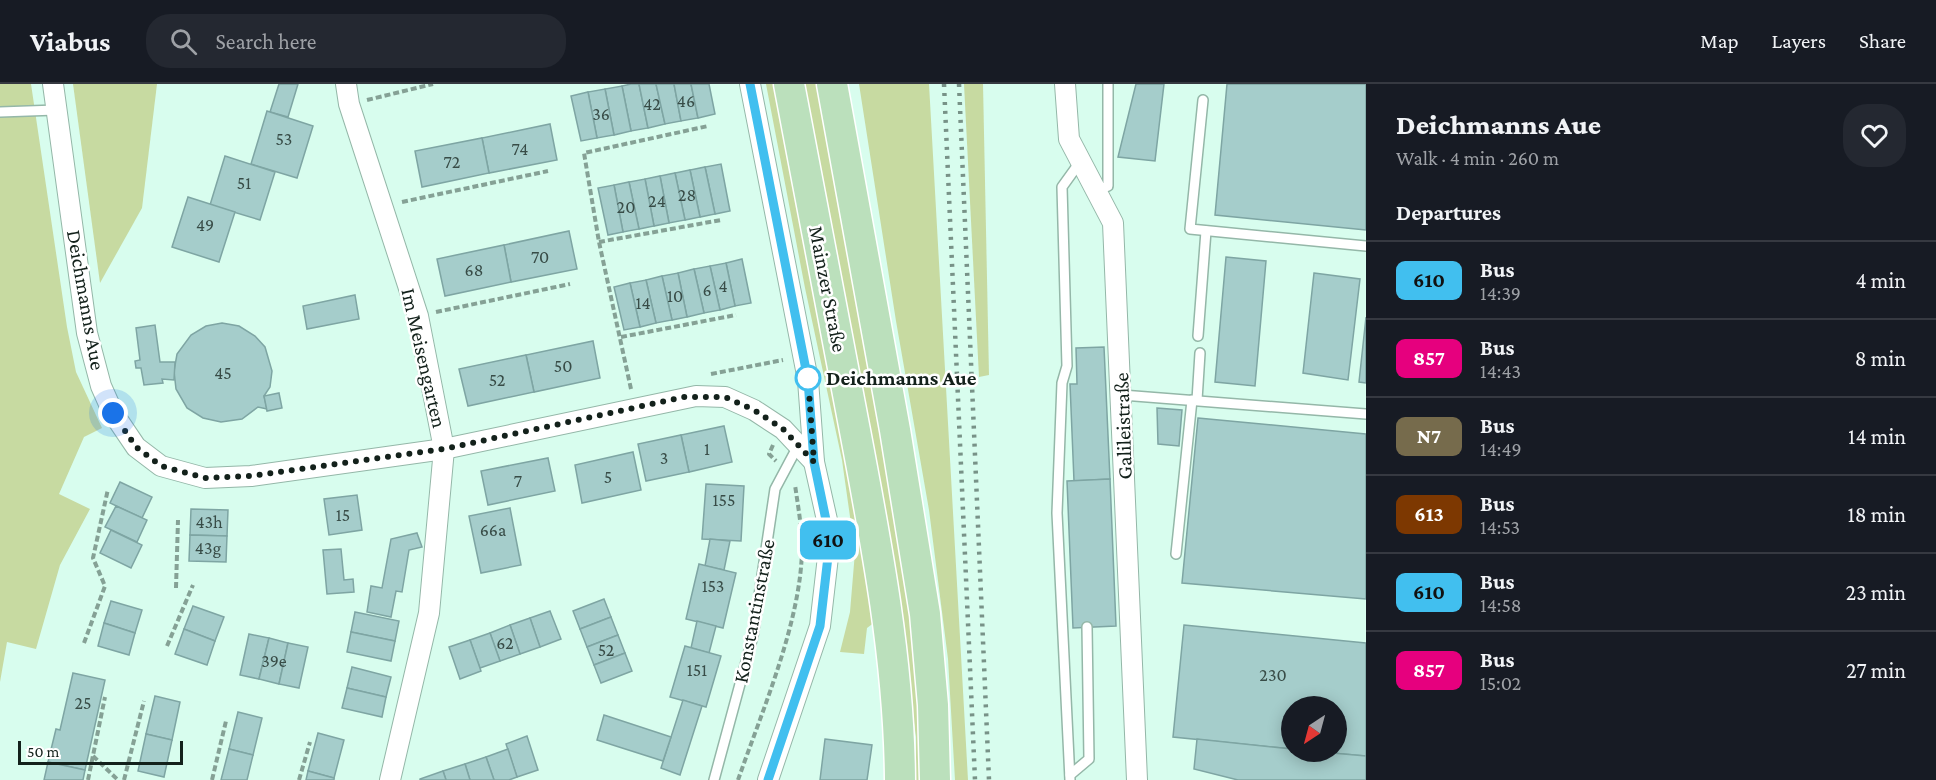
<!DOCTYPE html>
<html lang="en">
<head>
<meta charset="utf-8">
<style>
  body { margin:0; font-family:"Crimson Pro",serif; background:#242831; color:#f1f3f6; height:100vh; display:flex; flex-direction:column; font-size:22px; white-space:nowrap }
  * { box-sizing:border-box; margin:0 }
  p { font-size:20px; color:#9ea1a6 }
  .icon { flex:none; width:33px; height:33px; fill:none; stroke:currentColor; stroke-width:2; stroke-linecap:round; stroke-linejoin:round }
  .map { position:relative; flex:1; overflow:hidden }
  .details { display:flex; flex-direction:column; background:#171b24; width:570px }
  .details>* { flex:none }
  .badge { padding:0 12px; border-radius:9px; font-size:21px; line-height:39px }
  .needle { width:39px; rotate:216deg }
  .buttons { position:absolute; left:1281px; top:612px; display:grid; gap:12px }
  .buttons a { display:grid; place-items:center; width:66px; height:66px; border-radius:50%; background:#171b24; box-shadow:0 3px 15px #0003; font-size:30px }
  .scale { position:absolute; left:18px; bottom:15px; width:165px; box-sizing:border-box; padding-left:6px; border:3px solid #13211b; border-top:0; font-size:16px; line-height:21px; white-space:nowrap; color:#13211b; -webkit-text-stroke:4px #fff; paint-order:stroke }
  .you { position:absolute; width:30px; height:30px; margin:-15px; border:4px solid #fff; border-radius:50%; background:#1a73e8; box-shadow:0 0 0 9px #1a73e833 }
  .map>.badge { position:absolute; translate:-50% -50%; box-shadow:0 0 0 3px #fff }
  h2 { padding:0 30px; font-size:22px; line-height:54px }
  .round { display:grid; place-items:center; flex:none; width:63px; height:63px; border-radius:24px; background:#242831 }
  .head { display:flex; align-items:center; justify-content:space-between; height:102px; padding:0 30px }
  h1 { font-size:28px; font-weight:800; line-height:45px }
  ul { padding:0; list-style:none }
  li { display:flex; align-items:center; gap:18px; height:78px; padding:0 30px; border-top:2px solid #363941 }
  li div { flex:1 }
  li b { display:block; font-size:22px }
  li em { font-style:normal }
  li .badge { min-width:66px; font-weight:700; text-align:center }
  header { display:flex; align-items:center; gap:36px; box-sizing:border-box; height:84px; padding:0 30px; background:#171b24; border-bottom:2px solid #363941 }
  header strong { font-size:28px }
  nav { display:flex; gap:33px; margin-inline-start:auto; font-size:21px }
  .search { width:420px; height:54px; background:#242831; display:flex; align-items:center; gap:15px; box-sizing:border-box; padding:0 21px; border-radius:24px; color:#9ea1a6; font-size:22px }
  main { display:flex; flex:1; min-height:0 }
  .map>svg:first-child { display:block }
  .green { fill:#c7daa1 }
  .building { fill:#a5cdcb; stroke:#7ea5a3; stroke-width:1.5 }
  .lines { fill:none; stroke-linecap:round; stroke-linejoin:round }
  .lane-casing { stroke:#94b7a8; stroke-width:12 }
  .street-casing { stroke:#94b7a8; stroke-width:22 }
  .primary-casing { stroke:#fff; stroke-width:33 }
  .path { stroke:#85a195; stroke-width:4; stroke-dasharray:6 3; stroke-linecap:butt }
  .lane { stroke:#fff; stroke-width:9 }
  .street { stroke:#fff; stroke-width:20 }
  .primary { stroke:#bbe0bc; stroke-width:30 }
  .rail { stroke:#789287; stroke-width:4.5; stroke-dasharray:3 6; stroke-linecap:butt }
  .line-casing { stroke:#fff; stroke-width:14 }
  .line { stroke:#41bfef; stroke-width:9 }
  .walk { stroke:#13211b; stroke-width:6; stroke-dasharray:0 10.8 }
  .stop-dot { fill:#fff; stroke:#41bfef; stroke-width:3 }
  .labels { text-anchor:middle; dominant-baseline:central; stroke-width:5; stroke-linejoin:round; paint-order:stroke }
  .number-label { font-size:18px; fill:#384c47 }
  .street-label { font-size:21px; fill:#13211b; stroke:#fff }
  .stop-label { font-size:21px; font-weight:bold; fill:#13211b; stroke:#fff; text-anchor:start }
</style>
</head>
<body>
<header>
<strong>Viabus</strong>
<div class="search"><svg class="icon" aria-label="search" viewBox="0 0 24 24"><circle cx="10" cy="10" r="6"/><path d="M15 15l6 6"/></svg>Search here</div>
<nav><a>Map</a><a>Layers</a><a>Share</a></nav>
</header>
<main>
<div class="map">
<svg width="1366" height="696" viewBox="0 0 1366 696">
  <rect width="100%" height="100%" fill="#d8fdee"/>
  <g class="green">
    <path d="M0 0H31L67 243 76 288 102 344 84 353 59 410 90 425 60 481 36 565 7 558 0 598Z"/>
    <path d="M73 0H157L142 124 100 199Z"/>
    <path d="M766 0H774L847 375 875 538 867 544 864 570 840 568 850 528 855 468 842 376 805 204Z"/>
    <path d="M802 0H818L872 292 911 529 925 696H916V653L890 469Z"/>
    <path d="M859 0H929L968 696H955L948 575 929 426 896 237Z"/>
    <path d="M964 0H983L989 291 979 293Z"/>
  </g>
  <g class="building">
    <path d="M279 0H298L288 33 270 28Z"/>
    <path d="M631 0H639L648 44 631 47 622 2Z"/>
    <path d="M639 0H656L665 40 648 44Z"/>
    <path d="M656 0H674L681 37 665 40Z"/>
    <path d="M674 0H691L698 34 681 37Z"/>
    <path d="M691 0H709L715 30 698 34Z"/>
    <path d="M1136 0H1164L1155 77 1118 73Z"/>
    <path d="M1227 0H1366V146L1215 131Z"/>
    <path d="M622 2 631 47 614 51 605 5Z"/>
    <path d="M605 5 614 51 597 54 588 8Z"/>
    <path d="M588 8 597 54 581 57 571 12Z"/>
    <path d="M267 27 313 42 297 94 251 80Z"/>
    <path d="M550 40 557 76 489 89 482 54Z"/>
    <path d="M482 54 489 89 422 103 415 67Z"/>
    <path d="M225 72 275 88 260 136 210 121Z"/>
    <path d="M721 80 730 127 715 130 705 83Z"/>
    <path d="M705 83 715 130 700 133 690 86Z"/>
    <path d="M690 86 700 133 685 136 675 89Z"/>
    <path d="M675 89 685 136 669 139 660 92Z"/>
    <path d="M660 92 669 139 654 142 645 95Z"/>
    <path d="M645 95 654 142 639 145 629 98Z"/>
    <path d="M629 98 639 145 623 148 614 101Z"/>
    <path d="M614 101 623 148 608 151 598 104Z"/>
    <path d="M188 113 235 128 219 178 172 163Z"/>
    <path d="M569 147 577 185 511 198 504 161Z"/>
    <path d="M504 161 511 198 445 212 437 175Z"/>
    <path d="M1226 173 1266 177 1255 302 1215 298Z"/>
    <path d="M742 175 751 219 735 222 726 179Z"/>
    <path d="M726 179 735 222 720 226 710 182Z"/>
    <path d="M710 182 720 226 704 229 694 185Z"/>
    <path d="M694 185 704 229 687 233 678 189Z"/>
    <path d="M678 189 687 233 672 236 662 192Z"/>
    <path d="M1314 189 1360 195 1348 296 1303 289Z"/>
    <path d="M662 192 672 236 656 239 646 196Z"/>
    <path d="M646 196 656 239 640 243 630 199Z"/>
    <path d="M630 199 640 243 624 246 614 203Z"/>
    <path d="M355 211 359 235 307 245 303 222Z"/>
    <path d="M1366 233V299L1359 298Z"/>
    <path d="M222 239 239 242 255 252 265 263 272 287 270 303 264 312 267 325 258 323 242 335 221 338 203 334 187 324 176 305 174 287 177 270 191 251 206 242Z"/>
    <path d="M155 241 160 278H175L174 296 162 295 163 299 144 301 141 284H136L135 277 140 276 136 244Z"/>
    <path d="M593 257 600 294 534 308 526 271Z"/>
    <path d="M1104 263 1110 395 1074 397 1070 300H1077L1076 264Z"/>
    <path d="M526 271 534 308 468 322 459 285Z"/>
    <path d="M279 309 282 324 267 327 264 312Z"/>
    <path d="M1157 324 1182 326 1179 362 1158 360Z"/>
    <path d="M1198 334 1366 350V515L1182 499Z"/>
    <path d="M724 342 732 378 689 388 681 351Z"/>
    <path d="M681 351 689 388 646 397 638 360Z"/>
    <path d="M633 368 641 406 582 419 575 381Z"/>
    <path d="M548 374 555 407 488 421 481 387Z"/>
    <path d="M1110 395 1116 542 1073 544 1067 397Z"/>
    <path d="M120 398 152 413 142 434 110 419Z"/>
    <path d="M706 400 744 402 741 457 702 455Z"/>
    <path d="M357 411 362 446 329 451 324 415Z"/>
    <path d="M116 422 147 436 137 458 105 443Z"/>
    <path d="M510 424 521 481 481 489 469 432Z"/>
    <path d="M191 425 228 426 227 452 190 451Z"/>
    <path d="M111 446 142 461 131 484 100 469Z"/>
    <path d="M417 449 422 463 409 466 402 508 396 507 391 533 367 528 371 502 382 504 391 455Z"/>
    <path d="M190 451 227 452 226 478 189 477Z"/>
    <path d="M710 455 730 457 724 486 705 482Z"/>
    <path d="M341 465 344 496 353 495 354 508 327 510 323 466Z"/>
    <path d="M699 480 736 489 723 544 686 535Z"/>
    <path d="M604 515 611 533 580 545 573 527Z"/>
    <path d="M111 517 142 526 135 549 104 539Z"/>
    <path d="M193 522 224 533 215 557 184 545Z"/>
    <path d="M550 527 561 555 540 563 530 534Z"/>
    <path d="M355 528 399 537 395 557 351 548Z"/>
    <path d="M611 533 618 551 587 563 580 545Z"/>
    <path d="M530 534 540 563 520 570 510 541Z"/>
    <path d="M697 537 716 542 709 569 691 564Z"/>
    <path d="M104 539 135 549 129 571 98 562Z"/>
    <path d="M510 541 520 570 500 577 490 549Z"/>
    <path d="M1184 541 1366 559V672L1321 668H1336V622H1292V665L1173 653Z"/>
    <path d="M184 545 215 557 207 581 175 570Z"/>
    <path d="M351 548 395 557 391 577 347 568Z"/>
    <path d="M490 549 500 577 480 584 470 556Z"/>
    <path d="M249 550 269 554 259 595 240 591Z"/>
    <path d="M618 551 625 569 594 581 587 563Z"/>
    <path d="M269 554 288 559 279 600 259 595Z"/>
    <path d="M470 556 481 587 460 595 449 563Z"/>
    <path d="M288 559 308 563 299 604 279 600Z"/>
    <path d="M685 562 721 572 706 623 670 613Z"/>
    <path d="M625 569 632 587 601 599 594 581Z"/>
    <path d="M352 583 391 593 386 613 347 604Z"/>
    <path d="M73 589 105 596 85 686 48 678 56 645 60 646Z"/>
    <path d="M347 604 386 613 382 633 342 624Z"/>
    <path d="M155 612 180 618 172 656 146 650Z"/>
    <path d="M683 616 702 622 680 691 661 684Z"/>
    <path d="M238 628 262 634 253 671 229 665Z"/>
    <path d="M604 631 671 653 663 677 597 656Z"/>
    <path d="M318 649 344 656 334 694 308 687Z"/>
    <path d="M146 650 172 656 164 693 138 687Z"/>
    <path d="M527 652 538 686 517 693 506 660Z"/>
    <path d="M825 655 872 661 867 696H820Z"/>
    <path d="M1197 655 1292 665V668H1321L1366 672V696H1238L1194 685Z"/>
    <path d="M229 665 253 671 247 696H221Z"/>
    <path d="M508 665 517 693 509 696H494L486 673Z"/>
    <path d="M486 673 494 696H470L465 680Z"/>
    <path d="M48 678 85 686 83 696H44Z"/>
    <path d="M465 680 470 696H446L443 687Z"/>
    <path d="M308 687 334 694V696H306Z"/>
    <path d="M443 687 446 696H420V695Z"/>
  </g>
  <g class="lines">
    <g class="lane-casing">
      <g id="lane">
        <path d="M1203 16 1190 145 1366 162"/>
        <path d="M0 28 56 26"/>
        <path d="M1096 107 1108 102V0"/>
        <path d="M1198 252 1206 147"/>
        <path d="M1122 311 1366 330"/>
        <path d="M1197 316 1200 269"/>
        <path d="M1176 470 1192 316"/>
        <path d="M1070 691 1089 675 1087 543"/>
        <path d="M714 696 753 552 775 405 799 360"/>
        <path d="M1070 696 1057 429 1062 299 1067 282 1062 103 1080 78"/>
      </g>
    </g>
    <g class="street-casing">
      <g id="street">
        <path d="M53 0 87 249 101 302 113 329 136 363 161 382 205 394 251 392 444 365 696 312 725 313 754 326 783 345 814 378"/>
        <path d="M346 0 349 20 418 232 444 365 429 529 390 696"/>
        <path d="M750 0 808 296 814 378 827 436 829 464 820 542 768 696"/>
        <path d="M1065 0 1069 55 1113 139 1137 696"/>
      </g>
    </g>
    <g class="primary-casing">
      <g id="primary">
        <path d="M789 0C810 110 831 221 852 331 875 452 899 573 900 696"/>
        <path d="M832 0 895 346 925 530 933 621 935 696"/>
      </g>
    </g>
    <g class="path">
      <path d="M367 16 433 0"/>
      <path d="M402 118 548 87"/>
      <path d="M599 158 721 136"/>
      <path d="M436 228 570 200"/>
      <path d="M621 253 736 231"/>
      <path d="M711 290 783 276"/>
      <path d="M631 305 599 158 584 69 708 42"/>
      <path d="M773 361 769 370 776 377"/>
      <path d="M176 504 178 436"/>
      <path d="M84 559 105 502 93 474 108 405"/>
      <path d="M167 562 193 501"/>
      <path d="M93 672 118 696"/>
      <path d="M88 696 105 613"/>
      <path d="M124 696 144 617"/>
      <path d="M212 696 226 637"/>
      <path d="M299 696 310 658"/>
      <path d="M738 696C762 627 801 538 802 465 802 444 798 422 795 401"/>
    </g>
    <use href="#lane" class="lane"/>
    <use href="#street" class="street"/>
    <use href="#primary" class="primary"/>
    <g class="rail">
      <path d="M944 0 975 696"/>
      <path d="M959 0 989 696"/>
    </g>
  </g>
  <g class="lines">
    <g class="line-casing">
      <path id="line" d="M750 0 808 296 814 378 826 436 829 464 820 542 768 696"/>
    </g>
    <use href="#line" class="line"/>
    <path class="walk" d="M113 329 136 363 161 382 205 394 251 392 444 365 684 313H725L754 326 783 345 814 378 808 294"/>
  </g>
  <circle class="stop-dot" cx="808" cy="294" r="12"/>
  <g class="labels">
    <g class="number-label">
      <text x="686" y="17">46</text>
      <text x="652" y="20">42</text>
      <text x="601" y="30">36</text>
      <text x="284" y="55">53</text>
      <text x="520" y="65">74</text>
      <text x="452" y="78">72</text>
      <text x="244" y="99">51</text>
      <text x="687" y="111">28</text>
      <text x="657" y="117">24</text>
      <text x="626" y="123">20</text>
      <text x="205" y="141">49</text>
      <text x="540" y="173">70</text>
      <text x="474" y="186">68</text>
      <text x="723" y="202">4</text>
      <text x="707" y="206">6</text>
      <text x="675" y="212">10</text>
      <text x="643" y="219">14</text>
      <text x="563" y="282">50</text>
      <text x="223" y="289">45</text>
      <text x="497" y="296">52</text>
      <text x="707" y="365">1</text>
      <text x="664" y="374">3</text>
      <text x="608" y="393">5</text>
      <text x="518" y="397">7</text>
      <text x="724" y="416">155</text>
      <text x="343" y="431">15</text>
      <text x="209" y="438">43h</text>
      <text x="493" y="446">66a</text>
      <text x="208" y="464">43g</text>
      <text x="713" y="502">153</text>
      <text x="505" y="559">62</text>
      <text x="606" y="566">52</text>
      <text x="274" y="577">39e</text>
      <text x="697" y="586">151</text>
      <text x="1273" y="591">230</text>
      <text x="83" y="619">25</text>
    </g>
    <g class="street-label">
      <text transform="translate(828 205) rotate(79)">Mainzer Straße</text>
      <text transform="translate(86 216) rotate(80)">Deichmanns Aue</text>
      <text transform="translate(424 274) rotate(77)">Im Meisengarten</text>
      <text transform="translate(1123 342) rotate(-92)">Galileistraße</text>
      <text transform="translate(754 527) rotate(-79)">Konstantinstraße</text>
    </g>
    <g class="stop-label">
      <text x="826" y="294">Deichmanns Aue</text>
    </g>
  </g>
</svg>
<div class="buttons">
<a><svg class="needle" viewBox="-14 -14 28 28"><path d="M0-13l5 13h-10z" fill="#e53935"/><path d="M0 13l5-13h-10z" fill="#9ea1a6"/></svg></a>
</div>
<div class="scale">50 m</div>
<div class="you" style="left:113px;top:329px"></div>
<b class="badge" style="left:828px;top:456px;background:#41bfef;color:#111">610</b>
</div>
<section class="details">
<div class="head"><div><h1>Deichmanns Aue</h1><p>Walk · 4 min · 260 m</p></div><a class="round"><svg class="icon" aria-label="heart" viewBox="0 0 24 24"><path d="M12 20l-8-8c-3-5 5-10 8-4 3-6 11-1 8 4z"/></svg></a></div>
<h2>Departures</h2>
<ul>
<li><span class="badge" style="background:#41bfef;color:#111">610</span><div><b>Bus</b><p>14:39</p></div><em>4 min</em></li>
<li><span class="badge" style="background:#e6007e;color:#fff">857</span><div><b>Bus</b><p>14:43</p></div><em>8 min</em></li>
<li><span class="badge" style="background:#766b4c;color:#fff">N7</span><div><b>Bus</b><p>14:49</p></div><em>14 min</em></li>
<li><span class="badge" style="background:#7d3801;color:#fff">613</span><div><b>Bus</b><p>14:53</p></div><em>18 min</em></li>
<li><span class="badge" style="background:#41bfef;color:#111">610</span><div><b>Bus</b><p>14:58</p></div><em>23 min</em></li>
<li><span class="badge" style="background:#e6007e;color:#fff">857</span><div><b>Bus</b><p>15:02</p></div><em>27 min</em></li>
</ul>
</section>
</main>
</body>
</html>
